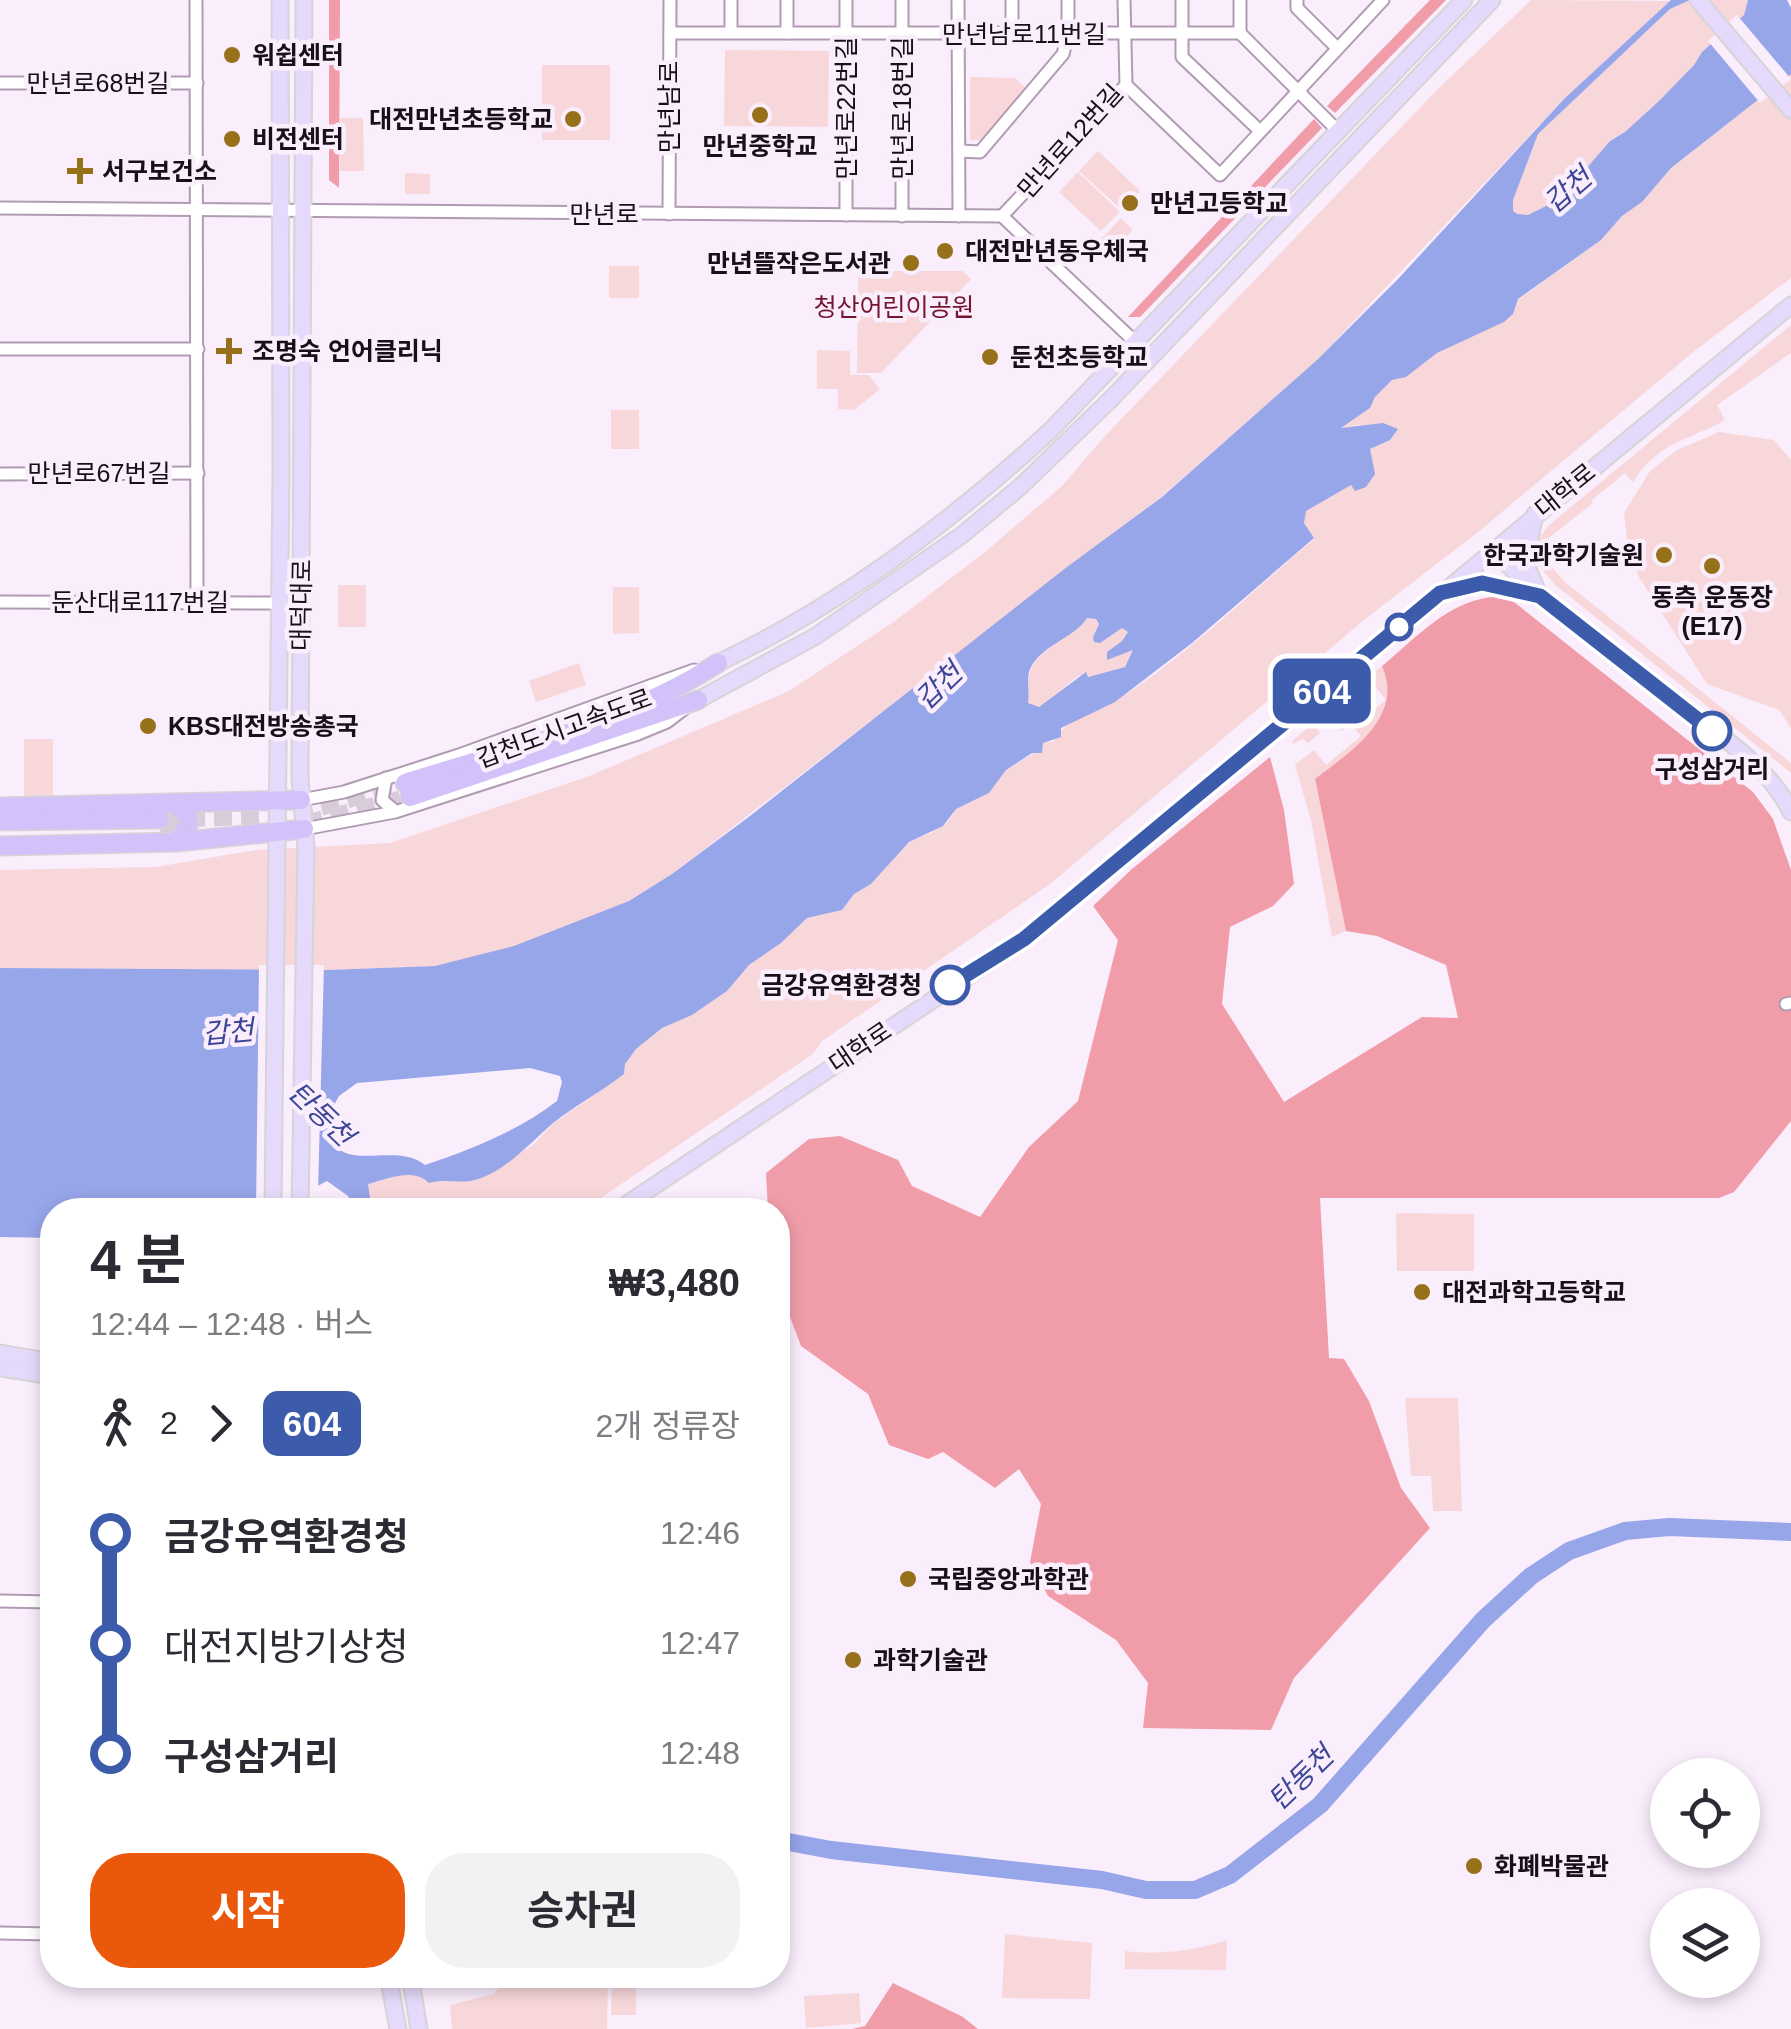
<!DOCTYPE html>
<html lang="ko">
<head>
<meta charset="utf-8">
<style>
  body { margin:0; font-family:Arial,"Noto Sans KR",sans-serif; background:#f2f2f3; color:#2b2b33; height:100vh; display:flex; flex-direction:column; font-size:38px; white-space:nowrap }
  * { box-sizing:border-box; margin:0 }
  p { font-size:32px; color:#7c7c81 }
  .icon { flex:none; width:55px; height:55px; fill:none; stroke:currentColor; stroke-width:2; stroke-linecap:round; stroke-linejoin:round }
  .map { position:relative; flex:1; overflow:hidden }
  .panel { position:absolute; left:40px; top:1198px; width:750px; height:790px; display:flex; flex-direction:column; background:#fff; border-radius:40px; box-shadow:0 5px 15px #0003 }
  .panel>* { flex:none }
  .badge { padding:0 20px; border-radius:15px; font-size:35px; line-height:65px }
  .controls { position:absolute; left:1650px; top:1758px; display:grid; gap:20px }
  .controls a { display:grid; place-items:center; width:110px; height:110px; border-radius:50%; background:#fff; box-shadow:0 5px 15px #0003; font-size:50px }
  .map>.badge { position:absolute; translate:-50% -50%; box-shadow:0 0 0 5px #fff }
  .legs { display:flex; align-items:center; gap:15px; height:110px; padding:0 50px; font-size:32px }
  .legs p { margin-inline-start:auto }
  .headline { display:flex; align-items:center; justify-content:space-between; height:170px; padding:0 50px }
  h1 { font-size:55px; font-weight:700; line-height:75px }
  .cta { display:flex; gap:20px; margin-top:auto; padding:20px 50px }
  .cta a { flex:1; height:115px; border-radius:40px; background:#ea580c; color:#fff; font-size:40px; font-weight:700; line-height:115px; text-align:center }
  .cta a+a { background:#f2f2f3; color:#2b2b33 }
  ul { padding:0 50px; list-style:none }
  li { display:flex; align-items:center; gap:35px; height:110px; font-size:38px }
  li i { display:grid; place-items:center; width:15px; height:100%; margin:0 12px; background:currentColor }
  li i::after { content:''; width:25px; height:25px; margin:-12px; border:8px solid; border-radius:50%; background:#fff }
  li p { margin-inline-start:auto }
  li:first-child i { background:linear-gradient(#0000 50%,currentColor 0) }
  li:last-child i { background:linear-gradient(currentColor 50%,#0000 0) }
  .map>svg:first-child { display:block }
  .green { fill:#f8d7da }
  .forest { fill:#f09da9 }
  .water { fill:#97a5e9; fill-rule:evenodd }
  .pier { fill:#faedfc }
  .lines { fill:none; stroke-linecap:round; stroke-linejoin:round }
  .river { stroke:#97a5e9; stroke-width:18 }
  .highway-tunnel { stroke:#d8ccda; stroke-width:18; stroke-dasharray:18 9; stroke-linecap:butt }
  .minor-casing { stroke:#b09bb3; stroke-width:15 }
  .major-casing { stroke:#d5d4d6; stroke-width:19 }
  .highway-casing { stroke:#d5d4d6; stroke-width:21 }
  .minor { stroke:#fff; stroke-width:11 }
  .major { stroke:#e5dafb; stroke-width:15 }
  .highway { stroke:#d3c2f9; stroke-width:18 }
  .line-1-casing { stroke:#fff; stroke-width:22 }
  .line-1 { stroke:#3d5bab; stroke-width:15 }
  .poi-dot { fill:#97701a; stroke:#faedfc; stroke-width:4 }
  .stop-1-dot { fill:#fff; stroke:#3d5bab; stroke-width:5 }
  .labels { text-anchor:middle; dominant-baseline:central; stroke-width:9; stroke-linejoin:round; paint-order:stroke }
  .street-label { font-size:25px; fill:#181019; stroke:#faedfc }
  .poi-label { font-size:25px; font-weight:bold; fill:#181019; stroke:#faedfc; text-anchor:start }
  .park-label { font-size:25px; fill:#751530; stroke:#faedfc }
  .stop-label { font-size:25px; font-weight:bold; fill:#181019; stroke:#faedfc }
  .water-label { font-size:28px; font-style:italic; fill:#3c4696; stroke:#faedfc }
</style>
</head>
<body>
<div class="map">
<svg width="1791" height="2029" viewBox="0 0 1791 2029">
  <rect width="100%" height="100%" fill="#faedfc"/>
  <g class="green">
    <path d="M1531 0 1670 1 1564 99 1317 360 1161 497 672 874 629 901 514 947 435 966 327 970 0 968V870L156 867 256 850 390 843 587 777 789 691 895 621 985 552 1062 486 1105 436 1437 90Z"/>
    <path d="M1690 0H1748L1744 15 1702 52 1694 65 1659 101 1625 132 1610 141 1560 199 1528 215H1517L1513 211V200L1538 134 1670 9Z"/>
    <path d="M725 50 829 51 828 127 724 126Z"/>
    <rect x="542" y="65" width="68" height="75"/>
    <path d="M1791 74V278L1697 349 1478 532 1364 620 1050 884 822 1041 813 1054 583 1210H372L368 1184C388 1179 412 1167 429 1182L444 1179H478L534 1144 553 1124 624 1074 625 1064 636 1049 662 1028 692 1015 727 991 749 965 781 943 807 918 842 910 854 894 871 884 909 842 931 833 947 823 956 809 989 793 1006 770 1042 748 1043 743 1054 741C1068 716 1094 715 1117 700 1188 655 1250 593 1314 539L1304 523 1305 511 1351 484 1370 449 1390 440 1359 425 1341 428 1370 408 1375 397 1392 380 1406 377 1437 353 1504 322 1513 314 1518 300 1601 240 1622 216 1642 202 1671 168Z"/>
    <path d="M970 77 1015 78 1028 90 980 140H970Z"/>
    <path d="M340 118H363L364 171H340Z"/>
    <path d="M1098 151 1140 191 1122 210 1079 171Z"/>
    <path d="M1078 172 1120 212 1101 231 1059 192Z"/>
    <path d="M405 173 430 174V194H405Z"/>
    <path d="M1121 218 1133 230 1112 252 1100 240Z"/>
    <rect x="609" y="266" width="30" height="32"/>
    <path d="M858 271H962L971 279 881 373H857Z"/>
    <path d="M1791 325V353L1717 405 1725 420C1688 441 1659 441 1633 482L1625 473 1592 500 1593 503 1549 538 1544 558 1565 582 1791 763V773L1554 584 1536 562 1539 539 1548 526Z"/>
    <path d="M817 350 850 351V375H869L880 389 854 410 838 409V389H817Z"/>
    <rect x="611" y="410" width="28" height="39"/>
    <path d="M1719 432 1774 440 1791 460V728L1779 710 1707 684 1639 577 1629 555 1624 513 1650 471 1677 450Z"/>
    <rect x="338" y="585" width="28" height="42"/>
    <path d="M613 587H639V633L613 634Z"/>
    <path d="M1087 618 1096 619 1099 624 1093 637 1100 643 1122 627 1128 632 1122 641 1107 652 1134 650 1125 667 1087 677 1079 675 1039 708 1028 703C1030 693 1027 681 1030 672 1038 647 1075 637 1087 618Z"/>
    <path d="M579 663 586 685 536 702 529 681Z"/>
    <path d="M1382 666C1405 717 1349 753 1315 780L1346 931 1332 937 1311 820 1295 765 1314 750 1326 765 1361 736 1351 724 1342 731 1340 729 1352 719 1357 724 1386 700 1370 680 1314 726 1320 733 1308 743 1303 739 1293 744 1292 741Z"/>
    <rect x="24" y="739" width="29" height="57"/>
    <path d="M1396 1213 1474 1214V1271H1397Z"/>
    <path d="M1405 1398H1458L1462 1511H1433L1431 1476H1411Z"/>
    <path d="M1005 1934 1092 1943 1090 1999 1002 1998Z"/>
    <path d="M1227 1940 1226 1970 1125 1969V1951C1161 1955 1193 1951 1227 1940Z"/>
    <path d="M525 1975H608L607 2029H452L450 2005 494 1994 499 1987Z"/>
    <path d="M612 1975H636V2015H611Z"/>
    <path d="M859 1993 861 2023 806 2028 804 1996Z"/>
  </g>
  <g class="forest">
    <path d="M329 0H340L339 188 329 180Z"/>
    <path d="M1430 0H1446L1335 113 1327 106Z"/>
    <path d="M1314 119 1322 128 1140 317H1128Z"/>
    <path d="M1492 597 1514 602 1753 792 1773 819 1791 870V1121L1734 1192 1719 1198H1320L1329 1358 1344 1359 1369 1401 1401 1488 1430 1528 1294 1678 1271 1730 1143 1728 1148 1683 1116 1640 1048 1596 1030 1562 1041 1504 1019 1469 995 1488 943 1452 928 1459 889 1445 868 1394 801 1346 778 1285V1210H768L766 1173 809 1139 840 1136 898 1160 912 1186 980 1217 1029 1147 1078 1101 1118 940 1093 906 1132 869 1270 757 1284 810 1294 884 1273 906 1230 927 1222 1004 1284 1102 1422 1017 1458 1018 1446 965 1377 936 1346 931 1315 779C1349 753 1405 717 1382 666 1416 638 1447 602 1492 597Z"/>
    <path d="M893 1983 963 2017 978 2029H852L865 2026Z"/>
  </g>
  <path class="water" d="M1671 0H1690L1670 9 1538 134 1513 200V211L1517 214 1528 215 1560 199 1610 141 1625 132 1659 101 1694 65 1702 52 1744 15 1748 0H1787L1791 8V74L1671 168 1642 202 1622 216 1601 240 1518 299 1513 314 1504 322 1437 353 1406 377 1392 380 1375 397 1370 408 1341 428 1383 423 1398 429 1390 440 1370 449 1375 474 1366 487 1355 491 1351 485 1306 511 1304 523 1314 538 1192 643 1115 702 1061 728V737L1043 743 1042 753H1032L1006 770 989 793 956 809 943 826 909 842 871 884 854 894 842 910 807 918 781 943 749 965 727 991 692 1015 662 1028 636 1049 625 1064 624 1074C601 1092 574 1106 552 1124 530 1143 505 1172 475 1180 459 1184 445 1178 429 1183 413 1167 388 1179 368 1184L372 1210H356L348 1196 327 1181 291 1200 257 1210H52V1238L0 1237V968L327 970 435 966 514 946 629 901 672 874 750 816 1067 567 1162 497 1317 360 1399 278 1564 99ZM1087 618 1096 619 1099 624 1093 637 1094 642 1100 643 1122 628 1128 632 1122 641 1107 652V660L1133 650 1125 667 1088 677 1086 672 1039 707 1028 703C1030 693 1026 678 1030 669 1041 645 1075 638 1087 618ZM530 1068 560 1076 562 1082 557 1101C518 1131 472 1149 425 1165 398 1143 352 1169 334 1144 330 1138 328 1128 325 1121L339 1096 357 1083Z"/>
  <g class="pier">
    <path d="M1737 15 1791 79 1760 103 1708 41Z"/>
    <path d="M259 965H324L318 1192 275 1210H256Z"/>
  </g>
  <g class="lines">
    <path class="river" d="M778 1840 831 1850 1102 1880 1146 1890H1195L1230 1875 1320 1805 1483 1620 1531 1576 1569 1551 1625 1531 1669 1527 1791 1532"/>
    <g class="highway-tunnel">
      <path d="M160 819 279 815 316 808 405 783"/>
      <path d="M305 824 410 797"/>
      <path d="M160 833 195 832"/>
    </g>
    <g class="minor-casing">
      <g id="minor">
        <path d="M196 0 197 603"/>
        <path d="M958 0 959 216"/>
        <path d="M1012 0V34"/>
        <path d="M1182 0V57L1260 131"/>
        <path d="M1297 0V8L1337 48"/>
        <path d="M731 32V0"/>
        <path d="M670 33H1240L1338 131"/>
        <path d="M787 33V0"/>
        <path d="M1240 33V0"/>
        <path d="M0 83H197"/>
        <path d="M1126 85 1220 175 1383 0"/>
        <path d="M960 151 980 152 1063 54 1068 34V0"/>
        <path d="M0 208 1002 216 1151 357"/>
        <path d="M669 214 670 0"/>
        <path d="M846 215V0"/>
        <path d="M902 216V0"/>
        <path d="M1002 216 1126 85 1124 0"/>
        <path d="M0 349H198"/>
        <path d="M0 474 198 473"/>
        <path d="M0 602 279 603"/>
        <path d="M386 778 382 800 395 811"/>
        <path d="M301 800 344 792 459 755 694 670"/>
        <path d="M304 829 395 812 638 734 667 722 684 709"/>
        <path d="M1786 1004 1791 1003"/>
        <path d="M0 1601 52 1602"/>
        <path d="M0 1933 52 1934"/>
      </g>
    </g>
    <g class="major-casing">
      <g id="major">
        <path d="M1698 0 1791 110"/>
        <path d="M1535 514 1525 562 1536 588"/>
        <path d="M1492 550C1548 604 1608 650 1669 697 1712 731 1767 762 1791 812"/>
        <path d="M1444 592 1483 583 1539 596"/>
        <path d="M718 663C839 606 952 521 1051 430L1464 0"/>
        <path d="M698 700 816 636 962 535 1020 487 1110 400 1492 0"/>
        <path d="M273 1210 281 475 280 0"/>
        <path d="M300 1210 306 848 300 778 304 0"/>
        <path d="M618 1210 1024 939 1791 305"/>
        <path d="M0 1353 52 1362"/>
        <path d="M0 1368 52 1376"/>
        <path d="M388 1975 398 2029"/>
        <path d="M410 1975 419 2029"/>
      </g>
    </g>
    <g class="highway-casing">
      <g id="highway">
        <path d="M405 783C508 750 627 722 718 663"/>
        <path d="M410 797 698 700"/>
        <path d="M175 804 187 814 189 824 177 842"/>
        <path d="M0 807 301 800"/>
        <path d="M0 821 160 819"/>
        <path d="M0 846 177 842 304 829"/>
      </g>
    </g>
    <use href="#minor" class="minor"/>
    <use href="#major" class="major"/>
    <use href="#highway" class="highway"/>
  </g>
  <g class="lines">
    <g class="line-1-casing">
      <path id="line-1" d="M950 985 1024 939 1440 593 1482 583 1540 596 1712 731"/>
    </g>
    <use href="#line-1" class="line-1"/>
  </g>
  <g class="poi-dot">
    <circle cx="232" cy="55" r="10"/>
    <circle cx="760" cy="115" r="10"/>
    <circle cx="573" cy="119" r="10"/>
    <circle cx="232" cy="139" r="10"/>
    <path d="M75 156h10v10h10v10h-10v10h-10v-10h-10v-10h10z"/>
    <circle cx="1130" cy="203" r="10"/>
    <circle cx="945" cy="251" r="10"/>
    <circle cx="911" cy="263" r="10"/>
    <path d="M224 336h10v10h10v10h-10v10h-10v-10h-10v-10h10z"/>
    <circle cx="990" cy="357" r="10"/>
    <circle cx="1664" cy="555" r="10"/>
    <circle cx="1712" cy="566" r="10"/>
    <circle cx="148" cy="726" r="10"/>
    <circle cx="1422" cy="1292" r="10"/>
    <circle cx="908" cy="1579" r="10"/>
    <circle cx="853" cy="1660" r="10"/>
    <circle cx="1474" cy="1866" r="10"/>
  </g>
  <g class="stop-1-dot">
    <circle cx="1399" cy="627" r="12"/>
    <circle cx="1712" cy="731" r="18"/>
    <circle cx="950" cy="985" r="18"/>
  </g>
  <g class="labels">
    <g class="street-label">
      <text x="1024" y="34">만년남로11번길</text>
      <text x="98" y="83">만년로68번길</text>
      <text transform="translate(669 107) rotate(-90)">만년남로</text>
      <text transform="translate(846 108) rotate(-90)">만년로22번길</text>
      <text transform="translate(902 108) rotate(-90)">만년로18번길</text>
      <text transform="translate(1070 141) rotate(-48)">만년로12번길</text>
      <text x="604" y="214">만년로</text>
      <text x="99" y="473">만년로67번길</text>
      <text transform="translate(1565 490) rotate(-39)">대학로</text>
      <text x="140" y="602">둔산대로117번길</text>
      <text transform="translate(301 605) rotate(-89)">대덕대로</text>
      <text transform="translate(564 728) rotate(-20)">갑천도시고속도로</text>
      <text transform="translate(860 1047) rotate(-34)">대학로</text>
    </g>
    <g class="poi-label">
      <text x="252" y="55">워쉽센터</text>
      <text x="553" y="119" text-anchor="end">대전만년초등학교</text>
      <text x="252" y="139">비전센터</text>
      <text x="760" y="146" text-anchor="middle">만년중학교</text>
      <text x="102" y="171">서구보건소</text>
      <text x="1150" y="203">만년고등학교</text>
      <text x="965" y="251">대전만년동우체국</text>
      <text x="891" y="263" text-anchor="end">만년뜰작은도서관</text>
      <text x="252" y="351">조명숙 언어클리닉</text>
      <text x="1010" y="357">둔천초등학교</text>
      <text x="1644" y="555" text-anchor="end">한국과학기술원</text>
      <text x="1712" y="597" text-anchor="middle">동측 운동장<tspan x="1712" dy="29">(E17)</tspan></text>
      <text x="168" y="726">KBS대전방송총국</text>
      <text x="1442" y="1292">대전과학고등학교</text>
      <text x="928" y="1579">국립중앙과학관</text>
      <text x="873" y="1660">과학기술관</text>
      <text x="1494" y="1866">화폐박물관</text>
    </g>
    <g class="park-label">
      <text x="894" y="307">청산어린이공원</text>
    </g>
    <g class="stop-label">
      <text x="1712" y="769">구성삼거리</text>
      <text x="922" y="985" text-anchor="end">금강유역환경청</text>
    </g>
    <g class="water-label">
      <text transform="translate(1568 190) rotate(-41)">갑천</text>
      <text transform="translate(939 686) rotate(-44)">갑천</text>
      <text transform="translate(228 1032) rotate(-5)">갑천</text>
      <text transform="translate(321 1114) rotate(44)">탄동천</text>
      <text transform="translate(1301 1778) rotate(-44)">탄동천</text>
    </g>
  </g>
</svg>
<div class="controls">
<a><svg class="icon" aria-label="locate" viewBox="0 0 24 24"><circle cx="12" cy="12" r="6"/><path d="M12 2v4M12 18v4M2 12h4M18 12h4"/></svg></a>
<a><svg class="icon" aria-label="layers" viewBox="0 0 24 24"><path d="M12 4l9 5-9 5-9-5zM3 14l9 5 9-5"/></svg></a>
</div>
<b class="badge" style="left:1322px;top:691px;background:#3d5bab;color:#fff">604</b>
<section class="panel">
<div class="headline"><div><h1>4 분</h1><p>12:44 – 12:48 · 버스</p></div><b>₩3,480</b></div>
<div class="legs"><svg class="icon" aria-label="walk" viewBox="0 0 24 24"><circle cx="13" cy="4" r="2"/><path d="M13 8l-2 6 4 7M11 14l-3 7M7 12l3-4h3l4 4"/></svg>2<svg class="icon" aria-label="forward" viewBox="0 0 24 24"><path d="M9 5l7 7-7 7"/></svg><b class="badge" style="background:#3d5bab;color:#fff">604</b><p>2개 정류장</p></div>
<ul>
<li><i style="color:#3d5bab"></i><b>금강유역환경청</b><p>12:46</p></li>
<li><i style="color:#3d5bab"></i><span>대전지방기상청</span><p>12:47</p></li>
<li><i style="color:#3d5bab"></i><b>구성삼거리</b><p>12:48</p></li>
</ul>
<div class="cta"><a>시작</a><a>승차권</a></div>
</section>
</div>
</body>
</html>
